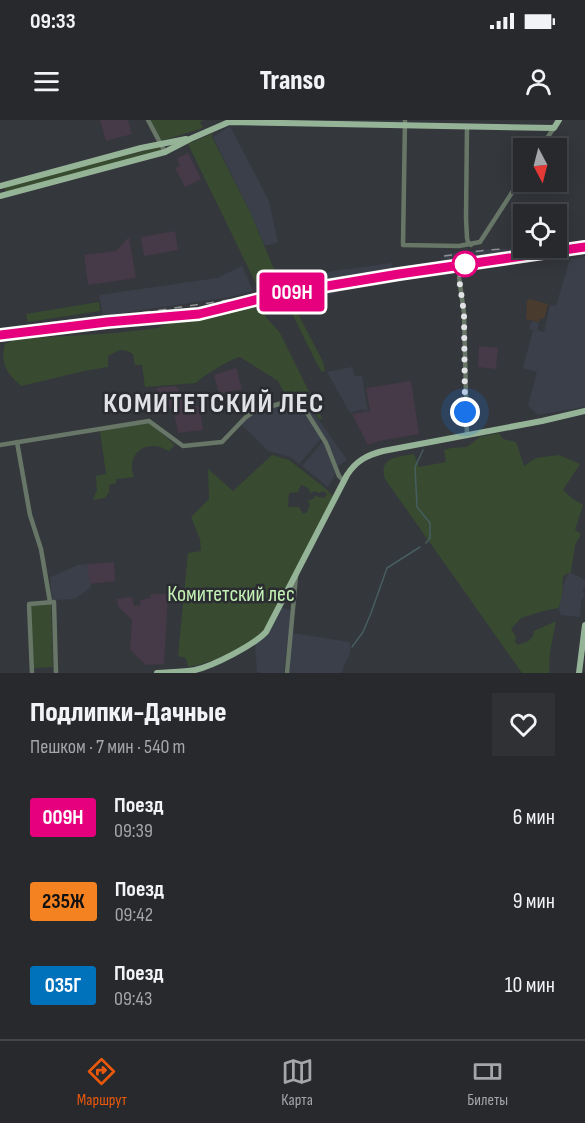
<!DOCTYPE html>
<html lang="ru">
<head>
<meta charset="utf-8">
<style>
  body { margin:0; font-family:"Sofia Sans Condensed",sans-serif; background:#2f3135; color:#f1f3f6; height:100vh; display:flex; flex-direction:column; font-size:22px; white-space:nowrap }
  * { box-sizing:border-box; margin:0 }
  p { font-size:20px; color:#a4a6aa }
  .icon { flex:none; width:33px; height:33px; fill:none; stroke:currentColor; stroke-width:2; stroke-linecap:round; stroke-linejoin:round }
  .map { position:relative; height:553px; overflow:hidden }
  .sheet { display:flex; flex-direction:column; background:#27292d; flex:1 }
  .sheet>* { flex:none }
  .badge { padding:0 12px; border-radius:4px; font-size:21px; line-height:39px }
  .needle { width:39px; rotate:173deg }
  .buttons { position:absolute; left:513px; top:18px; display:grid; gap:12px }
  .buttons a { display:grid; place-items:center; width:54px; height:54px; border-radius:0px; background:#27292d; box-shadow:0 3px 15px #0003,0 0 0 2px #434549; font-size:30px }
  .you { position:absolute; width:30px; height:30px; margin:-15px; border:4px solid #fff; border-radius:50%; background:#1a73e8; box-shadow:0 0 0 9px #1a73e833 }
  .map>.badge { position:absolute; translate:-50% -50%; box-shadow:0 0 0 3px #fff }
  .round { display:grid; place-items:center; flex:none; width:63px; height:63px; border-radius:0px; background:#2f3135 }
  .summary { display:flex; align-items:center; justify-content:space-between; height:102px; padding:0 30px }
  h1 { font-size:28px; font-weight:800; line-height:45px }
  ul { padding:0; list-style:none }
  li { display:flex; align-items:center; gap:18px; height:84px; padding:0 30px }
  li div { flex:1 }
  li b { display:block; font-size:22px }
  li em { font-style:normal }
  li .badge { min-width:66px; font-weight:700; text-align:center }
  .status { display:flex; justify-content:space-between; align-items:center; height:42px; padding:0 30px; background:#27292d; direction:ltr }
  .status svg { height:16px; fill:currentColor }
  header { display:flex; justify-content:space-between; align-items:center; height:78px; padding:0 30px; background:#27292d; font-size:27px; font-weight:800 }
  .tab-bar { display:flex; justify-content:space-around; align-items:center; height:84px; border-top:2px solid #434549; background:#27292d; font-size:16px; color:#a4a6aa }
  .tab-bar a { display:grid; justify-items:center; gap:3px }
  .tab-bar .on { color:#ea580c }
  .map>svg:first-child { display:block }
  .commercial { fill:#493b2e }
  .built { fill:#3a3f4a }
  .education { fill:#463948 }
  .green { fill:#384b31; fill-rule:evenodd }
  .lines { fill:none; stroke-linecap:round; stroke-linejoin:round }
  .stream { stroke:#465e60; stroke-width:1.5 }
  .minor { stroke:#677667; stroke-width:4.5 }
  .major { stroke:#95b497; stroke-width:6 }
  .rail { stroke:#8f9195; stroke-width:1.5; stroke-dasharray:8 8; stroke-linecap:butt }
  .line-casing { stroke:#fff; stroke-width:14 }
  .line { stroke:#e6007e; stroke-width:9 }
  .walk { stroke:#e1e2e6; stroke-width:6; stroke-dasharray:0 10.8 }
  .stop-dot { fill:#fff; stroke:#e6007e; stroke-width:3 }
  .labels { text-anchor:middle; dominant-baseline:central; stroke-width:5; stroke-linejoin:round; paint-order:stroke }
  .park-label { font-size:22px; fill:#c4f1b4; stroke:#2a2c32 }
  .district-label { font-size:28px; font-weight:bold; letter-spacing:1.5px; fill:#e1e2e6; stroke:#2a2c32 }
</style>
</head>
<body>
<div class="status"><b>09:33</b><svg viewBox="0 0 49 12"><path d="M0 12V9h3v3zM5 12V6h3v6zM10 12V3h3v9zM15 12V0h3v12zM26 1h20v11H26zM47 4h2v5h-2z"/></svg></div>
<header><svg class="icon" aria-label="menu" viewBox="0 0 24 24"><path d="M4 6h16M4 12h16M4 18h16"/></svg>Transo<svg class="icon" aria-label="person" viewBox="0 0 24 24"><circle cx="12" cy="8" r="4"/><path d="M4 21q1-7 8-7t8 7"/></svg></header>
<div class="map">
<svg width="585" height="553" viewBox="0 0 585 553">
  <rect width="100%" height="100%" fill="#34373c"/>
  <path class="commercial" d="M530 179 548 184 544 199 540 198 539 202 526 199 527 181Z"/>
  <g class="built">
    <path d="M230 6 269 81 278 122 265 126 251 94 213 17Z"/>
    <path d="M585 120V129L337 166V173L292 182 290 174 279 176 278 174H281L278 173V171L407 150 444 139V134L489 129 556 128 557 124Z"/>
    <path d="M585 137V287L538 295 528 285 537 252 523 248 533 210 529 209 532 201 539 203 537 210 544 212 550 185 556 186 570 139Z"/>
    <path d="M392 143 393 149 313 162 312 154Z"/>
    <path d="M242 146 253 171 230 177 103 196 99 175 217 158Z"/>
    <path d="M352 247 355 256H362L368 290 364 291 363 289 350 293 327 252Z"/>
    <path d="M296 281 321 319 299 344 290 337 268 331 241 304 253 293Z"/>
    <path d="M308 286 319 300 347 340 337 347 305 288Z"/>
    <path d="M323 321 336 353 328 367 302 346Z"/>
    <path d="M87 444 91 467 75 479 52 480 50 457 58 454 78 445Z"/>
    <path d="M569 452 585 460V466L582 471 585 474 581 482 580 497 561 495 559 490 564 463Z"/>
    <path d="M281 487 291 491 284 553H259L257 551 255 524Z"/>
    <path d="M292 513 350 522V533L343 548 342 553H289Z"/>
  </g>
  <g class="education">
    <path d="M100 0H128L132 14 106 21Z"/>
    <path d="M188 33 201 59 185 67 175 48 180 46 177 38Z"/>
    <path d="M175 111 178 130 144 136 141 117Z"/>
    <path d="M129 117 136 158 88 165 84 135 116 131Z"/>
    <path d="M479 226 498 228 496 249 478 247Z"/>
    <path d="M236 248 242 269 219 274 214 255Z"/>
    <path d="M411 261 419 314 379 321 368 325 352 294 370 291 366 268Z"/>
    <path d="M176 266 190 286H199L203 310 178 313 174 292 156 268Z"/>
    <path d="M114 442 115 461 90 464 87 444Z"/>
    <path d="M151 474H168L164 544 146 545 130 530 132 500 118 486 117 479 132 477 134 486 141 485 140 480 151 478Z"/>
  </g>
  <g class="green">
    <path d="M150 0H204L200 2 203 8 161 21Z"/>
    <path d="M213 13 212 17 251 94 282 168 260 172 188 24Z"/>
    <path d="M160 27 162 31 6 72 5 71V66Z"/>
    <path d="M287 175H290L293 184 323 242 325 251 322 252C319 249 319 245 316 242L285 179Z"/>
    <path d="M99 182 100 191 28 202 26 194Z"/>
    <path d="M258 184 259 189 280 213 322 298 320 300 297 273 286 276 278 261 240 237C232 238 201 257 196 263L145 267 142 245H135L133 234C122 227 119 230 108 236V247L84 251 21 266C7 253 0 245 5 224L15 219 116 213 158 208 168 203Z"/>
    <path d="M148 303 158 310 175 325 169 331C164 329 160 326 155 326 136 325 128 341 134 357L116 359V363L109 365V372L105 378 93 380 97 370 96 356 106 354 100 311Z"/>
    <path d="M499 313 503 319 516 322 524 346 536 338 559 335 580 344 563 370 573 379 583 385 575 410 581 414 575 425 571 452 563 456 562 474 559 488 543 491 521 498 511 509 516 517 515 522 518 525C526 522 533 521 534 511L556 501 550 532 549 553H522L385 359C378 337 398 337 414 334L419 347 446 342 444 330 451 328 467 327 480 317Z"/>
    <path d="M272 335 289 340 325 368 333 376 264 512C242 528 215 543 188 547L186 538 178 536 188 433 201 431 200 419 191 397 209 379 208 349 233 371ZM301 365 308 368 310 373 315 371 319 373 323 371 327 374 324 378 315 376 313 379 307 381 310 384 307 392 303 394 299 387H288L289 373 298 372Z"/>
    <path d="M51 484 53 547 33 548 30 485Z"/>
  </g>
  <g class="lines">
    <g class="stream">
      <path d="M287 175 295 193"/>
      <path d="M423 330 415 347 417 387 430 403V418L426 423"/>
      <path d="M352 527 363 512 371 493 387 448 420 427"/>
    </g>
    <g class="minor">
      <path d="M148 0 165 32"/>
      <path d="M405 0 403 125 459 126 480 122 524 54"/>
      <path d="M467 7 466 98 467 118 468 122 471 125"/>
      <path d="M540 28 554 8"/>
      <path d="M459 157 464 193 467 316"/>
      <path d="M17 322 30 395 41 429 50 482"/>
      <path d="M0 325 149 301 183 326 222 322 245 298 253 292 295 279 299 281 302 285 326 323 339 356 344 361"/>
      <path d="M32 553 29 484 54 482 56 553"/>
      <path d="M287 553 296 456"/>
    </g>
    <g class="major">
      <path d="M0 66 141 28 186 19"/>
      <path d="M0 76 165 32 190 19 229 2 554 8 559 0"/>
      <path d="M157 553C170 552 183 552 195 550 213 546 254 525 266 512L347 355C356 341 367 335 383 331L542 301 585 291"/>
      <path d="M579 553 585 505"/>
    </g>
    <g class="rail">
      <path d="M444 136 487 130 506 129"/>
      <path d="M154 198 192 195 228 187"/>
      <path d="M77 209 130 206 160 199"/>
      <path d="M0 213 216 182 406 151 585 125"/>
    </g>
  </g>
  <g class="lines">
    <g class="line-casing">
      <path id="line" d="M0 215 107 202 199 194 259 179 303 170 399 154 585 127"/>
    </g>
    <use href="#line" class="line"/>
    <path class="walk" d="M465 144 459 158 464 193 465 292"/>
  </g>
  <circle class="stop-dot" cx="465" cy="144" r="12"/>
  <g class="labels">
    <g class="park-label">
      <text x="231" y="474">Комитетский лес</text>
    </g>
    <g class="district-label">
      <text x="214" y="283">КОМИТЕТСКИЙ ЛЕС</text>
    </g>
  </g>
</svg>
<div class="buttons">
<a><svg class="needle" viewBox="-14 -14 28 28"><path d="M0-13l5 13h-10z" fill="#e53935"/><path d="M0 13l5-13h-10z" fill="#a4a6aa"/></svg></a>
<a><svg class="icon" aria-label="locate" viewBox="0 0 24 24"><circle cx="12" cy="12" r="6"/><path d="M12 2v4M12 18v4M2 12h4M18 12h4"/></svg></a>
</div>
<div class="you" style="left:465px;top:292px"></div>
<b class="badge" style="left:292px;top:172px;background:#e6007e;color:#fff">009Н</b>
</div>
<section class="sheet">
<div class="summary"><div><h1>Подлипки-Дачные</h1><p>Пешком · 7 мин · 540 m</p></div><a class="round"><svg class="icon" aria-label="heart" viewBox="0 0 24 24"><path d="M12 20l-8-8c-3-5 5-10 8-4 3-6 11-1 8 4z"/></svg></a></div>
<ul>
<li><span class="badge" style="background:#e6007e;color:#fff">009Н</span><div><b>Поезд</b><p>09:39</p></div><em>6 мин</em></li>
<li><span class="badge" style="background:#f58220;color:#111">235Ж</span><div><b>Поезд</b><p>09:42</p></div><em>9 мин</em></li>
<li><span class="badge" style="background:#0072bc;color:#fff">035Г</span><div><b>Поезд</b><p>09:43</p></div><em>10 мин</em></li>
</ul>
</section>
<nav class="tab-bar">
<a class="on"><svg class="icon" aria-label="directions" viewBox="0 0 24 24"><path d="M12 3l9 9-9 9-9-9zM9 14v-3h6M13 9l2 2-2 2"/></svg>Маршрут</a>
<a><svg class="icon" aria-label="map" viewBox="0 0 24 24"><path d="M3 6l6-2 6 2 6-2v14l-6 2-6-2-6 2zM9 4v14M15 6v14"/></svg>Карта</a>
<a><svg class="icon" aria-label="tickets" viewBox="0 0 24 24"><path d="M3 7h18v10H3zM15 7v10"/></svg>Билеты</a>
</nav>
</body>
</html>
